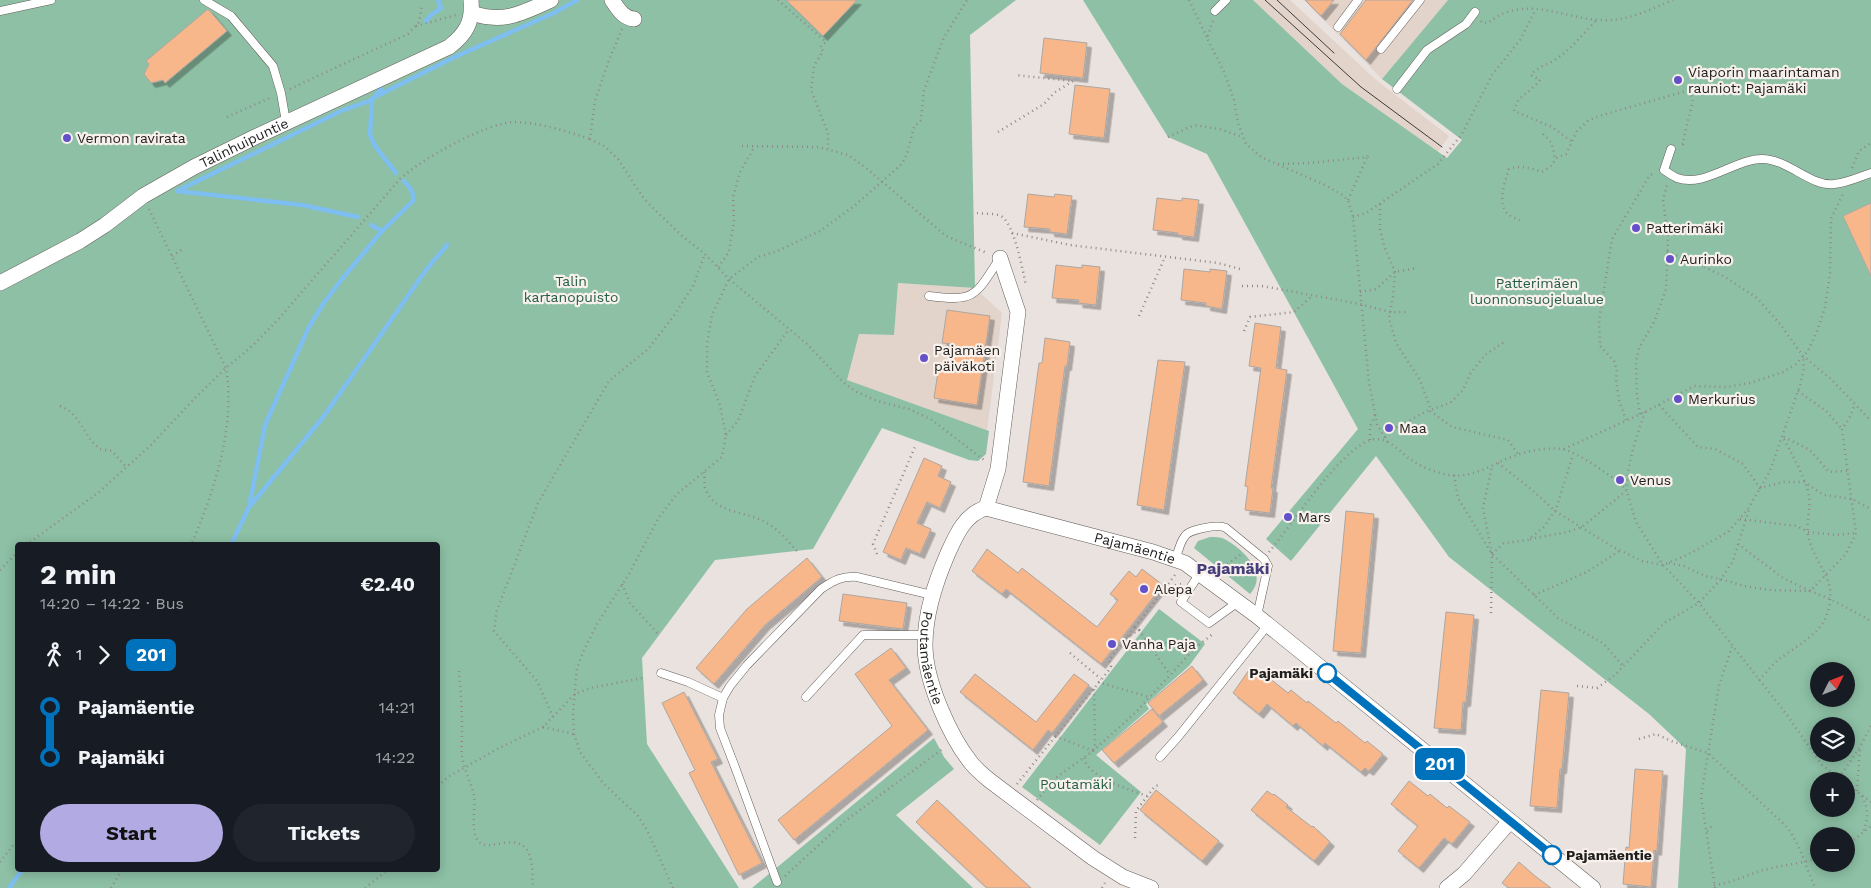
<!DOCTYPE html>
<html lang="en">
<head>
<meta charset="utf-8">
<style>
  body { margin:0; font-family:"Work Sans",sans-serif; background:#20242c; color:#f1f3f6; height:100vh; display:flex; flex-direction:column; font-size:19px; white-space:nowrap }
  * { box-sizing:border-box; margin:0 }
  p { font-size:16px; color:#9ea1a6 }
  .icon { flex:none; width:28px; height:28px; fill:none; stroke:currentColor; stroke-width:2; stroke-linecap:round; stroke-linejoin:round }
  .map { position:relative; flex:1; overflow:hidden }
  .sheet { position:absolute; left:15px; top:542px; width:425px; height:330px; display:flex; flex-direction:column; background:#171b24; border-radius:5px; box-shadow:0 2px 12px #0003 }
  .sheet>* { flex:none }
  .badge { padding:0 10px; border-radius:8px; font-size:18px; line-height:32px }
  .needle { width:32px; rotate:48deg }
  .controls { position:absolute; left:1810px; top:662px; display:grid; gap:10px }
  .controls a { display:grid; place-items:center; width:45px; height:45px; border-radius:50%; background:#171b24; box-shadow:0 2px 12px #0003; font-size:25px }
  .map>.badge { position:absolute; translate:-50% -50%; box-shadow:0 0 0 2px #fff }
  .legs { display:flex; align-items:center; gap:8px; height:55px; padding:0 25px; font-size:16px }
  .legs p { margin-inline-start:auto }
  .head { display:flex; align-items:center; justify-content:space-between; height:85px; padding:0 25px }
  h1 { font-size:28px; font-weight:700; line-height:38px }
  .primary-button { display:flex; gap:10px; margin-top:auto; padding:10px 25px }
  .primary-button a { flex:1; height:58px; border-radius:30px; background:#b2aae2; color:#111; font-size:20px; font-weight:700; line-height:58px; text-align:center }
  .primary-button a+a { background:#20242c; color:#f1f3f6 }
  ul { padding:0 25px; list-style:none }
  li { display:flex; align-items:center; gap:18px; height:50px; font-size:19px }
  li i { display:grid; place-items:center; width:8px; height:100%; margin:0 6px; background:currentColor }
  li i::after { content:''; width:12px; height:12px; margin:-6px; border:4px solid; border-radius:50%; background:#171b24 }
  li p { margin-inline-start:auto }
  li:first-child i { background:linear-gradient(#0000 50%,currentColor 0) }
  li:last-child i { background:linear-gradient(currentColor 50%,#0000 0) }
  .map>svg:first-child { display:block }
  .built { fill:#e2d4cb }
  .green { fill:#8dc0a5; fill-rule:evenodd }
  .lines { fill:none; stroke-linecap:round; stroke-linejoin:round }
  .stream { stroke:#7ebef0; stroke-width:4.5 }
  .building { fill:#f8b78a; stroke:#aca6a2; filter:url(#shadow) }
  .lane-casing { stroke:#645e5a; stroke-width:9 }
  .street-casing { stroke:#645e5a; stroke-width:16 }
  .path { stroke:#8f8a87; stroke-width:2.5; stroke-dasharray:1 4; stroke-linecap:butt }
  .lane { stroke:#fff; stroke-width:8 }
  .street { stroke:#fff; stroke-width:15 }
  .tram { stroke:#3d3a38; stroke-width:1 }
  .line-1-casing { stroke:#fff; stroke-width:11 }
  .line-1 { stroke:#0072bc; stroke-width:8 }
  .poi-dot { fill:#6451ca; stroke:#f7f0eb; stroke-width:2 }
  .stop-1-dot { fill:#fff; stroke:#0072bc; stroke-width:2.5 }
  .labels { text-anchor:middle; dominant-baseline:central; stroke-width:4.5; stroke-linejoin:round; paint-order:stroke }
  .poi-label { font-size:14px; fill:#201e1c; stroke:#f7f0eb; text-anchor:start }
  .street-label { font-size:14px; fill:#201e1c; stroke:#f7f0eb }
  .park-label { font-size:14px; fill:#235e44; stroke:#f7f0eb }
  .stop-label { font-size:14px; font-weight:bold; fill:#201e1c; stroke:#f7f0eb; text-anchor:end }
  .quarter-label { font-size:16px; font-weight:bold; fill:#453e7b; stroke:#f7f0eb }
</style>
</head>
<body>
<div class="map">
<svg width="1871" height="888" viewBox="0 0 1871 888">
  <defs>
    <filter id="shadow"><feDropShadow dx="4.5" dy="4.5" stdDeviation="0" flood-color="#0004"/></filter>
  </defs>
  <rect width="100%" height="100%" fill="#e9e2de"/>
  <g class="built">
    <path d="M1253 0H1290L1376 80 1449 136 1438 152 1342 84Z"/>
    <path d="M1304 0H1448L1382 79Z"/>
    <path d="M897 283 975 288 1002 313 987 431 846 380 859 334 894 335Z"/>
  </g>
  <g class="green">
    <path d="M0 0H1016L970 35 975 288 898 283 894 335 859 334 847 380 989 431 986 454 978 461 969 460 882 428 813 549 715 560 642 658 647 744 739 888H0ZM18 545H438V870H18Z"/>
    <path d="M1083 0H1253L1342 84 1447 158 1462 140 1382 79 1448 0H1871V203L1843 216 1871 276V888H1678L1686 749 1649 714 1449 557 1376 456 1291 561 1266 539 1358 429 1207 154 1168 137ZM1819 671H1846V699H1819ZM1819 726H1846V754H1819ZM1819 781H1846V809H1819ZM1819 836H1846V864H1819Z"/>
    <path d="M1210 537C1216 537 1222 537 1226 540 1244 550 1269 574 1250 594L1194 548 1198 541Z"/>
    <path d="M1159 609 1205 644 1189 666 1146 704 1149 709 1096 755 1141 792 1100 845 1022 787Z"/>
    <path d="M934 738 944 757 954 769 896 815 973 888H752Z"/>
  </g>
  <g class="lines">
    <g class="stream">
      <path d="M426 21 430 16 441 8 438 0"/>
      <path d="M381 89 372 100 370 135 375 146 396 173"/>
      <path d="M377 96 457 56 554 13 577 0"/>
      <path d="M358 217 302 205 177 191 341 111 372 100"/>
      <path d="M371 225 382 231"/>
      <path d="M251 505 324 416 426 270 447 245"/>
      <path d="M231 545 249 507 265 425 309 327 323 304 342 279 382 231 413 201C414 191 410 188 404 181"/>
      <path d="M9 888 22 870"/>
    </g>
  </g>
  <g class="building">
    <path d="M786 0H857L823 36Z"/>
    <path d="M1305 0H1334L1321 16Z"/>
    <path d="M1366 0H1413L1366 60 1340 34Z"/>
    <path d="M208 9 227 31 165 83 163 80 151 83 144 74 149 64 146 61Z"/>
    <path d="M1044 38 1087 43 1083 78 1040 73Z"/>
    <path d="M1075 85 1110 89 1104 138 1069 134Z"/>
    <path d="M1028 194 1054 197 1055 194 1072 196 1067 234 1050 232V229L1024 227Z"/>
    <path d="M1157 198 1182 201V198L1199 200 1194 237 1178 235V233L1153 230Z"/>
    <path d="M1871 203V276L1843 216Z"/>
    <path d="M1056 265 1082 268V265L1100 267 1096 305 1078 303 1079 300 1052 298Z"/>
    <path d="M1184 269 1210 272V269L1227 271 1222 309 1206 306V303L1181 300Z"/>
    <path d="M947 310 990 316 977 405 934 398 939 365 950 367 953 344 942 343Z"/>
    <path d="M1255 323 1281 327 1276 368 1287 370 1271 488H1273L1270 513 1245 510 1248 487 1245 486 1261 368 1249 366Z"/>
    <path d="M1045 338 1070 342 1067 366H1065L1049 486 1023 482 1039 363H1042Z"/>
    <path d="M1158 360 1185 362 1164 510 1137 505Z"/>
    <path d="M924 458 942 466 938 476 951 482 940 508 927 502 917 523 931 529 920 554 906 548 901 560 883 552Z"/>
    <path d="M1346 511 1374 514 1361 653 1333 651Z"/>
    <path d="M987 549 1018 573 1022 568 1097 627 1118 600 1110 594 1129 571 1136 577 1142 569 1163 585 1101 664 1006 589 1002 594 972 571Z"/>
    <path d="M807 558 822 577 765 625 714 684 696 668 747 609Z"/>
    <path d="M843 594 907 603 903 629 839 621Z"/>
    <path d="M1446 612 1474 615 1466 702H1463L1461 730 1434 728Z"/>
    <path d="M891 648 906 668 889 680 928 730 794 840 778 820 892 726 855 674Z"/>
    <path d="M1192 666 1203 680 1159 716 1148 703Z"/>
    <path d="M1251 667 1261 675 1263 673 1288 693 1291 690 1307 703 1308 701 1336 723 1338 721 1365 743 1367 741 1383 754 1369 771 1365 768 1361 772 1325 743 1323 746 1296 723 1293 726 1267 704 1259 714 1233 693Z"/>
    <path d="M975 674 1036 722 1074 674 1089 685 1052 733 1048 730 1033 750 960 692Z"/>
    <path d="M1541 690 1569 693 1562 769H1560L1557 808 1530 806Z"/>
    <path d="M684 692 718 759 711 762 762 863 739 875 689 773 695 770 662 703Z"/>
    <path d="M1152 709 1163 722 1114 763 1102 750Z"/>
    <path d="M1635 769 1663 771 1657 851 1654 850 1651 887 1623 884 1626 847 1629 848Z"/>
    <path d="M1409 781 1428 796 1430 794 1447 808 1449 806 1470 822 1452 844 1444 838 1419 868 1398 851 1418 826 1391 804Z"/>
    <path d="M1156 790 1219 841 1202 861 1140 810Z"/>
    <path d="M1267 791 1273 795 1274 794 1288 805 1286 807 1312 827 1313 826 1330 842 1314 861 1251 810Z"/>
    <path d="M937 800 1010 869 1031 888H987L916 822Z"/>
    <path d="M1519 862 1535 876 1551 888H1509L1502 883Z"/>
  </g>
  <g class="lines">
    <g class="lane-casing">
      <g id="lane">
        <path d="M204 0 231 16 273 66 281 93 286 122"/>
        <path d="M0 11 51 0"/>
        <path d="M1215 11 1226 0"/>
        <path d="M1338 27 1358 0"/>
        <path d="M1381 49 1420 0"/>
        <path d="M1397 89 1427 50 1466 24 1475 12"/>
        <path d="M1671 149 1664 170C1668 173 1673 176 1677 178 1704 188 1735 159 1762 159 1788 159 1811 187 1834 184 1847 183 1859 177 1871 173"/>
        <path d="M929 296C976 302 975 296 1000 258"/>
        <path d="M1176 559C1178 551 1180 542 1185 536 1189 529 1219 524 1226 528L1264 559 1268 566 1257 616"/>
        <path d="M1200 573 1181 602 1209 623 1238 602"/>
        <path d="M661 673 688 682 723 698"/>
        <path d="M806 697 863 635H926"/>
        <path d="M1160 757 1178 737 1268 625"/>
        <path d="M777 882 735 767 720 728 719 715 723 698 730 686 747 665 821 589C834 580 842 576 857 577L932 595"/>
      </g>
    </g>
    <g class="street-casing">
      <g id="street">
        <path d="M612 0C618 9 623 18 634 19"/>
        <path d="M472 13C503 24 523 13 551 0"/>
        <path id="s1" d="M0 283 80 241 105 225 143 196 194 167 253 138 449 47C466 34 473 22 471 0"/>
        <path id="s2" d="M986 508 1153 552 1185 563 1257 616 1593 888"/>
        <path id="s3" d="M986 508C965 514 956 535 948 553 935 583 925 613 925 645 925 681 950 737 972 764 977 770 983 775 989 780L1093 858 1123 877 1151 888"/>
        <path d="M986 508 998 469 1018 312 1000 258"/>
        <path d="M1447 888 1464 874 1510 821"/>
      </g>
    </g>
    <g class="path">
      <path d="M778 0 826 42 820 47 823 51 814 66 811 90 828 133V149"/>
      <path d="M1189 0 1207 37"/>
      <path d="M1213 21 1207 38 1224 72 1234 100 1238 123 1246 144 1261 157 1325 185 1341 194 1348 200 1353 217 1369 382 1377 424 1387 442"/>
      <path d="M1481 21 1482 23C1492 23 1494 17 1502 14 1508 11 1518 9 1524 9 1550 7 1574 19 1600 20 1626 22 1649 10 1673 0"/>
      <path d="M416 26 456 15"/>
      <path d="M622 29 609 60 595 101 590 139 604 146 618 159 642 196 651 206 681 235 705 254 729 279 807 344 843 382 855 391 877 401 909 409 932 420 984 460"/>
      <path d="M290 89 408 34 419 22 422 5"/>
      <path d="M227 117 272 97"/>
      <path d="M998 132 1044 104 1054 93 1073 81 1015 75"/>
      <path d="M1543 134C1552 141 1555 150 1554 160"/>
      <path d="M1168 137 1194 125 1220 129 1242 137"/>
      <path d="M1571 141 1552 127 1514 111C1518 94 1531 93 1540 80L1531 75C1536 68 1544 66 1551 62 1570 52 1581 35 1597 20"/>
      <path d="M742 146 818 147 848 155 866 168 946 236 987 253"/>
      <path d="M1278 164 1310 163 1367 157 1370 154"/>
      <path d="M1852 168 1859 151 1871 143"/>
      <path d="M1348 200 1367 157"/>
      <path d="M1380 204V229L1384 246 1395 272 1393 297 1389 318 1396 343 1420 380 1431 410"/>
      <path d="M149 209 226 368C236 426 214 492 191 545"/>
      <path d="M977 213C984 214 995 213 1001 216 1014 223 1023 271 1026 286"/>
      <path d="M1353 217 1366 213 1438 164 1462 134 1492 75 1520 40 1536 9"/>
      <path d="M1520 220C1517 219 1512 217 1509 215 1496 205 1505 182 1509 169 1521 165 1530 168 1542 172L1550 167 1557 158 1566 154 1577 131 1588 121 1599 116 1686 91C1698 97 1690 110 1688 120 1686 128 1684 136 1683 144L1679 145"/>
      <path d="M1012 233 1070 245 1218 263 1240 269"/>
      <path d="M1667 252 1695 262 1725 277 1757 298 1780 324 1803 356 1832 380 1871 421"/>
      <path d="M172 256 183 249"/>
      <path d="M718 267 729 252 734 221 733 197 740 172 755 146"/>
      <path d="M1242 286H1262L1360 304 1390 312H1409"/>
      <path d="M1360 292 1376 289 1395 272 1417 268"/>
      <path d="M1139 316 1165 257"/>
      <path d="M1244 331 1250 317 1294 312 1312 296"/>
      <path d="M1798 391 1826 411 1842 429"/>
      <path d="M1659 405 1698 447 1715 449 1743 464 1760 488 1784 482H1804L1824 495 1852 499 1871 509"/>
      <path d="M60 406C82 414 83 437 100 449 103 450 108 450 112 451L126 467"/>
      <path d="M1430 411 1452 427 1508 440 1518 454"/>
      <path d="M1645 412 1635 442 1629 466 1626 489 1636 522 1663 565 1699 603 1787 715 1822 765 1843 781"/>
      <path d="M1640 414 1637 396 1636 362 1639 348 1655 320 1666 289 1668 238 1663 200 1667 185"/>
      <path d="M1626 420 1619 400 1616 380 1617 371 1614 361 1600 346 1599 321 1612 239 1650 175 1655 173"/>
      <path d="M726 435 738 421 755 376 789 329"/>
      <path d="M1385 437 1395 428 1425 412 1450 403 1463 390 1470 374 1485 355 1504 342"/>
      <path d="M1784 437 1810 450 1829 472 1847 471"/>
      <path d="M1370 440V427L1375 415"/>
      <path d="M1564 449 1645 412 1694 386 1727 387 1750 383 1783 372 1796 364 1808 351 1817 331 1825 307 1830 274 1831 219 1844 192"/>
      <path d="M1498 463 1531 489 1555 511 1613 547 1642 561 1663 565 1687 555 1728 532 1748 509 1770 471 1800 385 1804 368 1803 357"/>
      <path d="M704 472C705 477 704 484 705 488 714 514 746 511 765 522 778 529 787 540 797 551"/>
      <path d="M1454 475 1458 498 1492 554 1558 618 1603 643 1623 666"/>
      <path d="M1740 519 1797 526 1808 532 1837 535 1856 533"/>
      <path d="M1530 539 1567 532 1582 527 1626 491"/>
      <path d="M1738 544 1783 578 1810 591 1846 554 1856 533 1842 429 1849 419 1855 404"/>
      <path d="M26 545 99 492 151 445 196 397 226 368 250 348 275 323 400 179C420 160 487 122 515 122 541 123 566 131 590 139"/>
      <path d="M1269 552C1292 525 1339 450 1371 440 1388 435 1400 453 1413 461 1423 468 1436 472 1448 475 1466 478 1484 470 1499 462 1519 453 1540 447 1562 449 1576 451 1615 478 1626 489"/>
      <path d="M877 554 873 544 915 447"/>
      <path d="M1492 554 1504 543 1528 540 1544 527 1556 509 1573 455"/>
      <path d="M1669 563 1684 566 1705 576 1721 579 1744 586 1769 590 1810 591 1830 599 1866 618 1871 622"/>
      <path d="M0 570 18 552"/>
      <path d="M1219 570 1243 553"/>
      <path d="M622 584 630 603 659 635"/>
      <path d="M1160 595H1168L1176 585 1181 584"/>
      <path d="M1534 595 1587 572 1621 550"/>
      <path d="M1491 613 1492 554 1483 508 1492 466"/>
      <path d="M1139 630 1170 675"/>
      <path d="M1128 636 1135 627"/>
      <path d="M1145 640 1195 648"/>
      <path d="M1070 653 1101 679"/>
      <path d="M459 671C461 691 462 712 462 732 462 740 461 748 462 755 463 769 471 782 474 795 476 809 470 829 478 841 489 855 524 825 531 861 533 870 532 879 533 888"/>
      <path d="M1759 680C1765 674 1771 666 1778 660 1793 648 1818 636 1826 617 1841 578 1814 568 1808 534 1806 522 1811 508 1809 496 1807 481 1790 450 1782 436"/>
      <path d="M1098 682 1149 697"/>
      <path d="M1577 686 1597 688 1615 675 1664 623 1699 603 1721 579 1733 561 1749 509"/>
      <path d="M553 717 537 681 494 631 497 610 538 503 609 381 648 349 673 317 693 286 705 254"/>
      <path d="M543 727 574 734"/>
      <path d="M1055 736 1093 751"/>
      <path d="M1639 739 1656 734 1671 741 1708 753 1788 828 1798 845 1815 888"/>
      <path d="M1093 750 1095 744 1094 688"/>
      <path d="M1084 758C1089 778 1128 789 1147 796"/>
      <path d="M1839 778 1860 747 1871 726"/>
      <path d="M1017 784 1109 670 1111 666 1109 660 1127 637 1139 630 1135 627 1175 575"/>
      <path d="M1846 784 1871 802"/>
      <path d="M438 786 448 777 499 748 543 727 575 694 590 688 643 678"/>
      <path d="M1857 791 1860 748"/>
      <path d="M1862 796C1869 811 1868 818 1863 833"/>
      <path d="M1037 800 1053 780 1093 751 1135 713 1195 648 1214 633"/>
      <path d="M1707 831 1714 824"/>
      <path d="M1135 838 1136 811 1155 786 1160 785"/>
      <path d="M1846 846 1871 826"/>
      <path d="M0 862 18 839"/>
      <path d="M785 876 845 821 944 748"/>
      <path d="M1714 885C1731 883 1745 876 1760 871 1780 865 1800 864 1819 858"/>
      <path d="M111 888 122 870"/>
      <path d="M365 888 388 870"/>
      <path d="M673 888 647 830 638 816 603 783 580 752 574 734 573 712 577 668 584 650 597 624 629 574 659 517 677 494 722 457 726 435 720 405 707 372V344L712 315 729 279 758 257 775 252 820 231 853 207 902 164 907 154 914 127 921 120 924 90 944 37 967 0"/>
      <path d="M1102 888 1105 883"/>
      <path d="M1715 888 1701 797 1719 685 1732 647"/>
    </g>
    <use href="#lane" class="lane"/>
    <use href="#street" class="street"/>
    <g class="tram">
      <path d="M1265 0 1361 87 1442 147"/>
      <path d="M1277 0 1334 53"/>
    </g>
  </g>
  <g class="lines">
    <g class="line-1-casing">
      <path id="line-1" d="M1327 673 1552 855"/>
    </g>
    <use href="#line-1" class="line-1"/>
  </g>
  <g class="poi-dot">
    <circle cx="1678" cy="80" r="5"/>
    <circle cx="67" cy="138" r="5"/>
    <circle cx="1636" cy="228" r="5"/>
    <circle cx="1670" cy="259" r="5"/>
    <circle cx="924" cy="358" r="5"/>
    <circle cx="1678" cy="399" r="5"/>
    <circle cx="1389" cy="428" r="5"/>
    <circle cx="1620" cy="480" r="5"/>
    <circle cx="1288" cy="517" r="5"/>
    <circle cx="1144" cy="589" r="5"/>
    <circle cx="1112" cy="644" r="5"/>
  </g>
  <g class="stop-1-dot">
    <circle cx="1327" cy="673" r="9"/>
    <circle cx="1552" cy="855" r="9"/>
  </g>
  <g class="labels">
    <g class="poi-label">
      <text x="1688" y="72">Viaporin maarintaman<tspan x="1688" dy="16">rauniot: Pajamäki</tspan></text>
      <text x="77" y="138">Vermon ravirata</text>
      <text x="1646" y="228">Patterimäki</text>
      <text x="1680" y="259">Aurinko</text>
      <text x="934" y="350">Pajamäen<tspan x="934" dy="16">päiväkoti</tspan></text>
      <text x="1688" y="399">Merkurius</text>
      <text x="1399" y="428">Maa</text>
      <text x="1630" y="480">Venus</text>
      <text x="1298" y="517">Mars</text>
      <text x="1154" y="589">Alepa</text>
      <text x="1122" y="644">Vanha Paja</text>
    </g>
    <g class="street-label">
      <text stroke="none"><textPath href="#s1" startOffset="282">Talinhuipuntie</textPath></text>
      <text stroke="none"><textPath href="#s2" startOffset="154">Pajamäentie</textPath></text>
      <text stroke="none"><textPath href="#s3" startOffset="170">Poutamäentie</textPath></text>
    </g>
    <g class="park-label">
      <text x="571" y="281">Talin<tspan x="571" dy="16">kartanopuisto</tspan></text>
      <text x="1537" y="283">Patterimäen<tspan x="1537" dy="16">luonnonsuojelualue</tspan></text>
      <text x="1076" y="784">Poutamäki</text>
    </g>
    <g class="stop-label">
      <text x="1313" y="673">Pajamäki</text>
      <text x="1566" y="855" text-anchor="start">Pajamäentie</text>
    </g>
    <g class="quarter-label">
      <text x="1233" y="568">Pajamäki</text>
    </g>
  </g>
</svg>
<div class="controls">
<a><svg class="needle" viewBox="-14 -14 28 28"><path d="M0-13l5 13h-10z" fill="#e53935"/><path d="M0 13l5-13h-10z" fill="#9ea1a6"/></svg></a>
<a><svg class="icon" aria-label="layers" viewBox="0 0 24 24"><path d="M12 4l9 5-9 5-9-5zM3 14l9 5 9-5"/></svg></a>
<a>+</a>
<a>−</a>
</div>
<b class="badge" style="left:1440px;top:764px;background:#0072bc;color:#fff">201</b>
<section class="sheet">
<div class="head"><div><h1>2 min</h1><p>14:20 – 14:22 · Bus</p></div><b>€2.40</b></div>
<div class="legs"><svg class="icon" aria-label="walk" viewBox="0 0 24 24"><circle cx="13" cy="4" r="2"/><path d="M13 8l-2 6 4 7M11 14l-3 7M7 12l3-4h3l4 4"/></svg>1<svg class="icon" aria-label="forward" viewBox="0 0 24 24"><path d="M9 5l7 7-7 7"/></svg><b class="badge" style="background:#0072bc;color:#fff">201</b></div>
<ul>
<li><i style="color:#0072bc"></i><b>Pajamäentie</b><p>14:21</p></li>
<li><i style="color:#0072bc"></i><b>Pajamäki</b><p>14:22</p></li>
</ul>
<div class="primary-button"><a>Start</a><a>Tickets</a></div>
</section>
</div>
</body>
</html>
